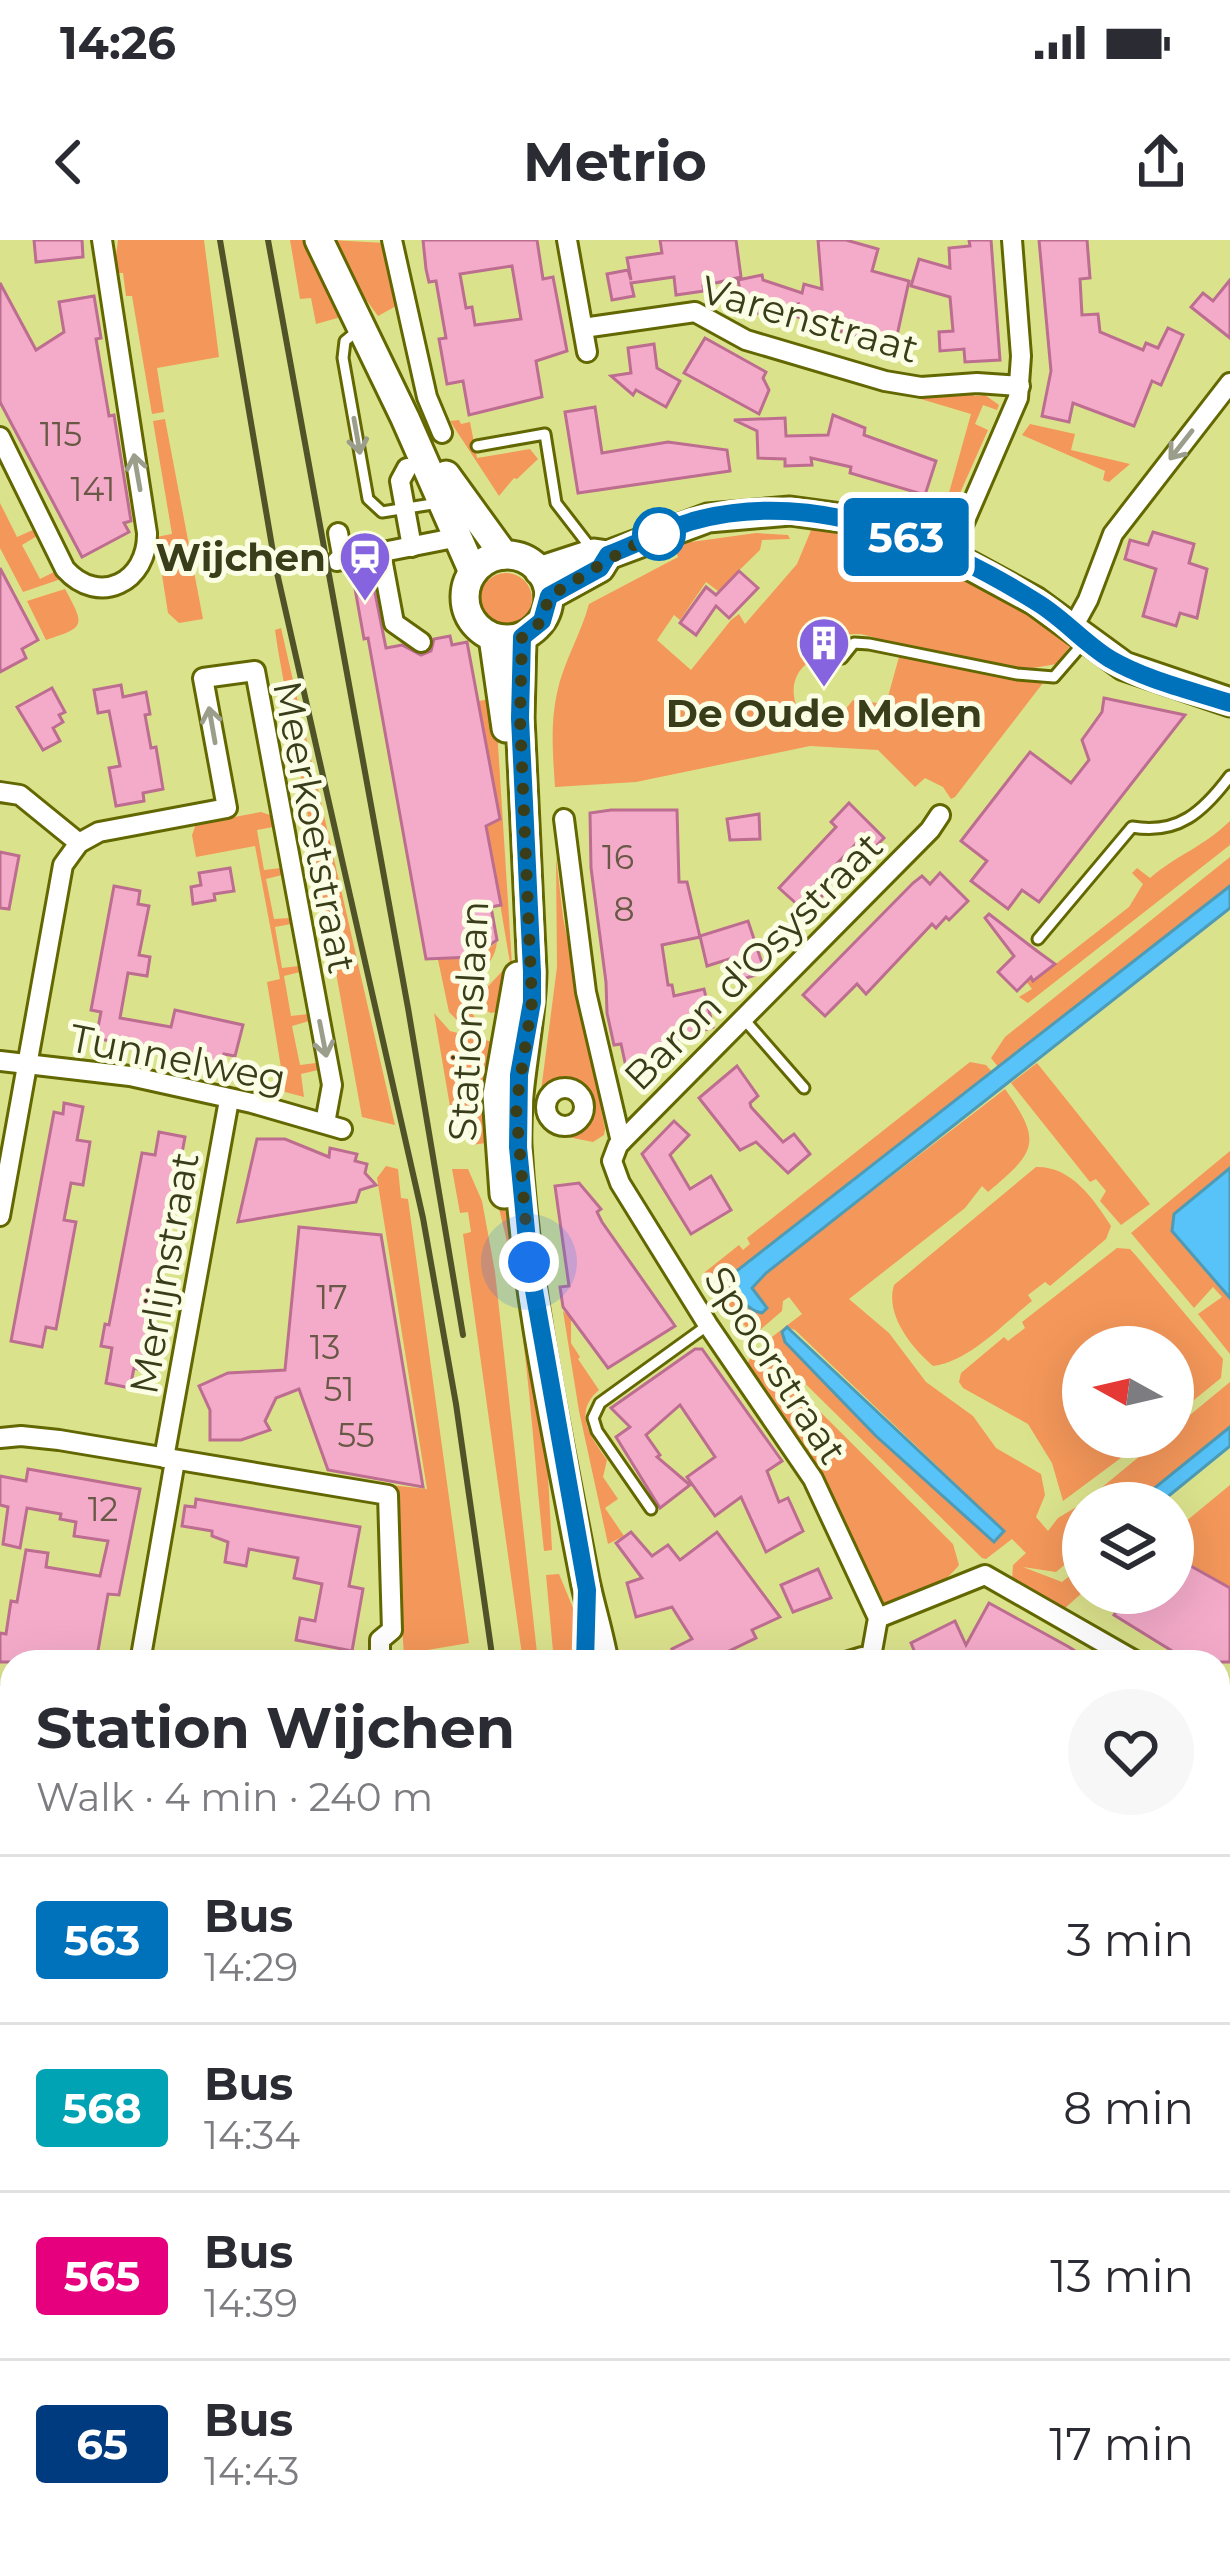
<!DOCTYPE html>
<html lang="en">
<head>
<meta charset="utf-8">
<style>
  body { margin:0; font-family:Montserrat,sans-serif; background:#f7f7f7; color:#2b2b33; height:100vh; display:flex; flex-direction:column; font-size:45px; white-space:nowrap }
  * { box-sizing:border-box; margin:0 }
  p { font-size:39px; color:#7c7c81 }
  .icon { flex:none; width:66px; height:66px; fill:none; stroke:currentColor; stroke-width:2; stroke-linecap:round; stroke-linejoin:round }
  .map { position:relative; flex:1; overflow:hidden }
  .side { position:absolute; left:0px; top:1410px; width:1230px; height:903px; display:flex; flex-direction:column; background:#fff; border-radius:36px 36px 0 0; box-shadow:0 12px 48px #0002 }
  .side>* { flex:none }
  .badge { padding:0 24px; border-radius:9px; font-size:42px; line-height:78px }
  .needle { width:78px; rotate:278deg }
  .buttons { position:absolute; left:1062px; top:1086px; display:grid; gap:24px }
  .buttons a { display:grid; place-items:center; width:132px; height:132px; border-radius:50%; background:#fff; box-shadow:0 12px 48px #0002; font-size:60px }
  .you { position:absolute; width:60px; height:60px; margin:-30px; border:9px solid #fff; border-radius:50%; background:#1a73e8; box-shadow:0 0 0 18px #1a73e833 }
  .map>.badge { position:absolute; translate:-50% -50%; box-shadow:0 0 0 6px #fff }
  .round { display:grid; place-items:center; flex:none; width:126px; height:126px; border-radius:63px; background:#f7f7f7 }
  .overview { display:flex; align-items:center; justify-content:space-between; height:204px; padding:0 36px }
  h1 { font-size:57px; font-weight:700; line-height:90px }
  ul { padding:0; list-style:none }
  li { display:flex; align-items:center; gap:36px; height:168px; padding:0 36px; border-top:3px solid #e1e1e2 }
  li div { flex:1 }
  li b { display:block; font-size:45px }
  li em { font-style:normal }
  li .badge { min-width:132px; font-weight:700; text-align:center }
  .status { display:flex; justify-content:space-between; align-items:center; height:84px; padding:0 60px; background:#fff; direction:ltr }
  .status svg { height:33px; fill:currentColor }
  header { display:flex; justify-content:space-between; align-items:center; height:156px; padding:0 36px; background:#fff; font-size:54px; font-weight:700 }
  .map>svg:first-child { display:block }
  .green { fill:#f4975a; fill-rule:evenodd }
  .water { fill:#57c3f8; stroke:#4e9bb5; stroke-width:3 }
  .building { fill:#f4abc9; stroke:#bd6d90; stroke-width:3; fill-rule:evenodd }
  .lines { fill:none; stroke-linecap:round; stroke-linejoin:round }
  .lane-casing { stroke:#636700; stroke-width:15 }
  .street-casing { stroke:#636700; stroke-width:24 }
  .secondary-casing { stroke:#636700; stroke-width:33 }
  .lane { stroke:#fff; stroke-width:9 }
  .street { stroke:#fff; stroke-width:18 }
  .secondary { stroke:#fff; stroke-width:27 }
  .rail { stroke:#505328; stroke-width:6 }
  .oneway { stroke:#9c9e8c }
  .line-casing { stroke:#fff; stroke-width:27 }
  .line { stroke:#0072bc; stroke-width:18 }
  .walk { stroke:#3a3d19; stroke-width:12; stroke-dasharray:0 21.6 }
  .stop-dot { fill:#fff; stroke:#0072bc; stroke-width:6 }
  .labels { text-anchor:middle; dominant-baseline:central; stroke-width:10; stroke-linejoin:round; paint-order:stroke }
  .number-label { font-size:33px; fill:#685845 }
  .street-label { font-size:39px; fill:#3a3d19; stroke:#fbfee5 }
  .poi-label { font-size:39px; font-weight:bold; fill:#3a3d19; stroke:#fbfee5; text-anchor:end }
</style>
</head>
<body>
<div class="status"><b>14:26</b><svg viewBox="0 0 49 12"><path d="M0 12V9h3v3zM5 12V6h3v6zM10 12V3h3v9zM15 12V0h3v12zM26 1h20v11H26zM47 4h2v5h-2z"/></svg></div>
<header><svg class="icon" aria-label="back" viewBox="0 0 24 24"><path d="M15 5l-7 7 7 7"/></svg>Metrio<svg class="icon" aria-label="share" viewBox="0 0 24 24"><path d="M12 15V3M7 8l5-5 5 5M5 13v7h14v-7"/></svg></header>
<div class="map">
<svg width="1230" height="2312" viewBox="0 0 1230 2312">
  <rect width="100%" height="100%" fill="#dbe28c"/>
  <g class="green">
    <path d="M118 0H204L219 117 157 128 164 172 152 174 132 56H126L123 33H114Z"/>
    <path d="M290 0H308L341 77 316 84 311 58 300 59Z"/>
    <path d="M331 0 384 3 396 66 378 76 341 25Z"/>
    <path d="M874 145 973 152 974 156 985 155 999 165 997 170 983 165 975 184 988 190 956 262 947 260 971 174Z"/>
    <path d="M165 179 203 379 179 383 168 373 156 297 172 294 153 181Z"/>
    <path d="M459 180 461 184 470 182 477 218 530 209 538 219 517 239 514 238 499 256 450 181Z"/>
    <path d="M1030 184 1075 194 1071 210 1130 224 1109 242 1103 240 1105 231 1022 195Z"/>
    <path d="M0 263 17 297 33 290 37 296 22 305 40 339 56 331 61 339 23 352 0 308Z"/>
    <path d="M812 288C888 298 1014 352 1070 406L1057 424 1021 430 895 407C875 395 835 381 836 417H816C795 429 789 446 797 468L819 481 841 475 853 460 886 464 899 417 1043 443 955 557 951 559 943 547 925 538 915 547 878 510 810 506 636 542 555 547C553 516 550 485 557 453 563 423 581 394 589 364L678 317 676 312 691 298V302L756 293 788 295 790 299 762 300 760 310 718 351 706 342 680 380 674 375 657 400 691 430 731 380 739 374 745 384 797 324Z"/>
    <circle cx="506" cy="359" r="26"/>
    <path d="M65 349C85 386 86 387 46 400L27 361Z"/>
    <path d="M281 388 395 885 362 877 278 410 275 390Z"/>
    <path d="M495 458 512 725 501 771 491 773 482 769 478 757 510 723 487 586 500 578 479 461Z"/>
    <path d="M261 572 270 575 273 587 257 590 264 630 281 628 282 635 266 639 274 679 290 678 291 684 275 687 282 728 299 726 300 732 284 736 291 776 308 774 309 781 292 786 300 825 316 823 318 830 301 834 304 857 285 852 267 742 280 739 255 606 196 617 192 595 196 584Z"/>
    <path d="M1230 581V605L1028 763 1019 757 1032 749 1019 732 1023 729 1034 741 1129 667 1143 644 1132 633 1137 628 1150 638C1178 614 1202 608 1230 581Z"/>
    <path d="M556 617 563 677 605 889 604 895 593 902 568 897C608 885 598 837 558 838L541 851 557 727Z"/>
    <path d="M1230 617V646L999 828 991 818 1005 797Z"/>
    <path d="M497 702C492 745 442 730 479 784L456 779 449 772 437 715C461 724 479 717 497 702Z"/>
    <path d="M434 773 450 791 493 802V902L471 905V897L449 894 453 884Z"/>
    <path d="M970 822 986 825 993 833 734 1033 732 1049 755 1072 762 1073 764 1063 752 1048 766 1033 1005 849C1043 902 1036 912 988 952L982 946 965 968 849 1059 889 1093 926 1142 973 1176 996 1208 1041 1234 1045 1255 1036 1277 1048 1291 1058 1278 1083 1263V1309L1056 1332 1023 1327 1062 1342 1083 1325V1352L1064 1369 1012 1340 1013 1325 1026 1313 1012 1299 986 1319 982 1318 764 1103 802 1074 789 1057 783 1061 782 1071 754 1095 701 1041 705 1032 739 1005 743 1010 750 1004 747 998ZM787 1087 795 1090 1004 1290 995 1302 876 1196 782 1092Z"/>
    <path d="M1037 823 1150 964 1121 985 1100 961 1106 951 1096 939 1090 942 1011 843Z"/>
    <path d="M1230 911V928L1174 974 1172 991 1230 1058V1114L1198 1074 1222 1057 1213 1047 1194 1068 1131 993Z"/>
    <path d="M495 924 514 1009 547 1216 552 1310 544 1311C530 1184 527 1049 487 928Z"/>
    <path d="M386 926 398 929 401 958 408 959 469 1403 404 1414 391 1245 427 1249 377 938Z"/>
    <path d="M1036 927C1071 926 1093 958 1111 986L1106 999 1050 1046 1045 1042 1028 1055 1032 1061C1004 1083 970 1121 933 1126 911 1107 885 1075 894 1045Z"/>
    <path d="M452 929H468L482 961 495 1032 538 1422H523L463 994 471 992 468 972 460 973Z"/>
    <path d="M1117 1008 1130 1009 1138 1018 1223 1119 1221 1138 1173 1177V1107H1083V1197H1149L1063 1261 1052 1223 1028 1184 963 1148 959 1142 961 1133 1004 1097 1008 1101 1025 1088 1022 1082Z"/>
    <path d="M563 1071 571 1078V1103L580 1117 578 1119 599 1150C572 1173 591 1197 607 1220L603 1237 618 1259 605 1268 624 1296 608 1304 579 1171Z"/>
    <path d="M756 1108 953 1304 959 1325C945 1344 904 1370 881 1364L833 1258 801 1200 746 1126Z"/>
    <path d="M1230 1142V1187L1136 1263H1083L1163 1197H1173V1189Z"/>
    <path d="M1230 1245V1347L1173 1314V1292Z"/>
    <path d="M559 1334 578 1380 579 1422H554L546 1335Z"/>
  </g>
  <g class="water">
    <path d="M1230 646V668L766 1033 752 1048 767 1068 762 1073C748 1071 734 1053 728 1041L734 1033Z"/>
    <path d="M1230 928V1058L1172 991 1174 974Z"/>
    <path d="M787 1087 1004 1291 994 1302 876 1196 785 1102 782 1092Z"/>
    <path d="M1230 1187V1206L1160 1263H1136Z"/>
  </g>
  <g class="building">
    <path d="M34 0H82L83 17 36 22Z"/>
    <path d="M423 0H537L543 39 553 37 567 111 536 121 542 157 469 175 463 141 447 144 439 99 446 98 436 41 429 42 426 29ZM512 26 521 79 475 85 472 67 466 68 460 34Z"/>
    <path d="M660 0H736L741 37 703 46 704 51 676 55 674 37 631 43 634 56 612 60 607 34 628 30 631 40 627 18 662 13Z"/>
    <path d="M818 0H846L878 9 872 31 909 41 894 109 795 76 798 64 745 76 738 40 762 35 763 40 802 53 804 44 822 49Z"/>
    <path d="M969 0H991L1000 120 965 122 964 109 940 111 939 92 953 91 950 57 911 46 919 19 950 28 949 8 970 6Z"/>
    <path d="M1039 0H1087L1090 38 1080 39 1082 75 1098 74 1100 92 1143 110 1146 103 1158 108 1168 88 1183 95 1161 145 1152 141 1134 186 1073 163 1069 182 1042 176 1051 131Z"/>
    <path d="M1230 40V98L1191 67 1203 53 1213 61Z"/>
    <path d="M0 43 36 110 64 92 59 62 94 56 101 98 96 99 109 176 114 175 131 281 124 283 129 292 82 317 0 162Z"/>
    <path d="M705 98 766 132 763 138 769 150 759 174 684 133Z"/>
    <path d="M654 104 657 128 680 141 666 167 636 150 633 155 611 136 631 133 628 108Z"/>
    <path d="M595 167 602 213 668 202 727 210 730 231 578 253 565 172Z"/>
    <path d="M833 175 865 188 864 195 936 221 925 255 850 233 851 227 811 218 812 225 785 226V219L758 218 757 191 734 180 785 178 786 196 828 195Z"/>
    <path d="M1153 292 1194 304 1189 323 1207 329 1197 378 1180 373 1176 386 1143 376 1156 329 1125 319 1130 300 1148 305Z"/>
    <path d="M0 328 38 400 22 409 26 418 0 432Z"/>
    <path d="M370 328 386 408 402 405 421 415 431 411 434 399 450 396 452 405 467 402 500 579 486 586 501 665 491 667 497 700 472 717 426 719 368 398 364 399 352 332Z"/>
    <path d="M739 331 758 348 729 378 716 366 696 395 680 383 706 347 716 355Z"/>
    <path d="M121 445 123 457 146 452 150 474 145 475 151 508 156 507 163 549 143 553 144 561 116 566 109 528 120 526 109 471 98 473 94 450Z"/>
    <path d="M52 448 65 472 59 475 63 482 53 488 60 501 43 510 17 467Z"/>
    <path d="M1104 458 1185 475 1039 662 1022 650 1008 669 971 641 987 621 961 601 1030 512 1071 543 1089 520 1082 500 1102 472Z"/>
    <path d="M849 563 884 598 868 614 857 603 821 640 829 649 812 666H799L779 648 836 587 831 582Z"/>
    <path d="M611 570H677L679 642H687L700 697 662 705 668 745H672L674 756 704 749 713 787 668 803 671 816 626 827 621 804 614 805 607 773 606 742 591 628 590 573Z"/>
    <path d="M759 574 760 599 730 600 727 579Z"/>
    <path d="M0 612 19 616 9 669 0 668Z"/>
    <path d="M230 628 234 651 214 654 215 660 193 664 191 647 201 645 199 633Z"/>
    <path d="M940 633 968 661 949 680 946 677 936 688 932 684 866 754 857 744 825 776 803 755 913 643 922 636 930 644Z"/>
    <path d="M114 646 140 651 138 664 149 666 139 715 150 717 147 736 128 733 120 778 171 787 175 770 243 785 235 816 224 814 222 825 96 798 101 772 91 770Z"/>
    <path d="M989 674 1037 711 1055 724 1033 741 1031 737 1017 751 998 732 1014 716 985 678Z"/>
    <path d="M748 681 765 732 737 741 729 719 707 726 700 696Z"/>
    <path d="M737 826 758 856 750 863 751 867 783 902 794 894 810 914 788 933 756 902 740 910 699 858Z"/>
    <path d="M64 863 83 867 77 900 90 902 83 945 71 943 64 980 76 982 56 1089 46 1087 42 1107 11 1101 54 872 63 874Z"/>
    <path d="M674 881 689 895 670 915 690 949 711 936 731 970 691 994 642 914Z"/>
    <path d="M159 892 185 897 141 1130 134 1128 130 1148 106 1143 112 1108 101 1106 105 1084 109 1085 142 913 155 915Z"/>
    <path d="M257 899H285L329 917 330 908 357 914 355 921 367 924 365 933 376 945 360 950 356 962 238 982Z"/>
    <path d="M579 943 601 969 597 972 602 982 675 1086 608 1128 563 1067 560 1047 569 1046 555 946Z"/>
    <path d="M299 987 381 995 423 1247 328 1230 299 1149 276 1158 265 1181 270 1190 241 1200H210V1170L199 1146 228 1133 285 1130Z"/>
    <path d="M695 1109H702L782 1221 767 1231 779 1262 788 1258 803 1291 766 1312 741 1257 715 1276 687 1237 715 1217 680 1165 646 1195 660 1215 657 1217 690 1245 660 1268 616 1197 630 1187 611 1168Z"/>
    <path d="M28 1229 140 1249 119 1355 108 1354 96 1422H0V1393L6 1394 11 1361 17 1362 26 1310 48 1313 46 1327 100 1336 108 1301 74 1296 76 1282 60 1279 61 1274 27 1268 20 1308 3 1304 8 1267 0 1265V1236L26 1241Z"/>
    <path d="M196 1259 360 1287 349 1346 363 1349 352 1411 296 1400 300 1378 315 1381 322 1344 294 1338 298 1318 249 1309 246 1326 225 1322 228 1302 212 1296V1291L182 1286 185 1266 195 1267Z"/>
    <path d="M631 1292 652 1316 668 1305 680 1320 717 1292 780 1377 752 1390 756 1398 706 1422H679L672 1409 692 1399 672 1367 636 1377 627 1343 642 1338 616 1303Z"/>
    <path d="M1173 1316 1230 1348V1422H1190L1114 1375 1127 1353H1173Z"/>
    <path d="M818 1329 831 1358 793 1372 781 1345Z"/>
    <path d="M989 1363 1069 1407 1092 1422H919L911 1403 955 1381 966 1405Z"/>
  </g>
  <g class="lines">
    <g class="lane-casing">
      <g id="lane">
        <path d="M356 92 345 101 343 118 368 259 382 272 439 263"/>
        <path d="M477 206 545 194 556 263 590 307"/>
        <path d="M842 418 854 403 869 404 1017 434 1054 437 1086 400"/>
        <path d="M1038 699 1132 587C1178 595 1203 572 1230 536"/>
        <path d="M742 777 804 848"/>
        <path d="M651 1269 597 1191 593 1178 600 1163 708 1085"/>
        <path d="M1218 1604 1230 1613"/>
        <path d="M1218 1766 1230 1703"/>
      </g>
    </g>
    <g class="street-casing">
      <g id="street">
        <path d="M392 0 427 157 442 193"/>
        <path d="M567 0 587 112"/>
        <path d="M583 88 695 72 746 100 885 141 921 147 977 143 1020 146"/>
        <path d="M0 197 65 329C99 367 148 342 147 293L102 0"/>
        <path d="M407 228 400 241 412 307"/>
        <path d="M338 293 343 320"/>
        <path d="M381 313 394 383 421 402"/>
        <path d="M950 315 1018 158 1021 116 1012 0"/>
        <path d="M337 321 454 298"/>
        <path d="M1072 389 1088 360 1113 294 1230 143"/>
        <path d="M0 552 20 555 79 603"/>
        <path d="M564 579 586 752 621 902"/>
        <path d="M0 821 130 836 252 863 342 889"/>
        <circle cx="565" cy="867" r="19"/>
        <path d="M0 976 63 625 79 603 99 592 227 568 203 438 255 431 332 845 325 883"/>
        <path d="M0 1198 21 1196 59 1200 388 1255 392 1390 380 1400V1422"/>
        <path d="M164 1218 229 860"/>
        <path d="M878 1378 985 1335 1137 1422"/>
        <path d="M871 1417 878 1378 813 1239 708 1085 620 943 612 921 618 905 930 590 940 575"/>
        <path d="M140 1422 175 1221"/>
        <path d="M846 1422 862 1417 881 1422"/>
        <path d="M0 1456 12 1459"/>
        <path d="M1218 1468 1230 1475"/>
        <path d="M1218 1565 1230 1545"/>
        <path d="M0 1868 12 1870"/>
        <path d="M1218 1960 1230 1972"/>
        <path d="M171 2301 177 2312"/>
        <path d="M826 2301 856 2312"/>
        <path d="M289 2312 293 2301"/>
      </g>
    </g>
    <g class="secondary-casing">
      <g id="secondary">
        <path d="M319 0 405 178 473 332"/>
        <path d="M446 235 504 315"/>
        <circle cx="507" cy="357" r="42"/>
        <path d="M539 331 594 313 608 315 708 278 790 271 849 279 950 315 1035 361 1124 426 1230 462"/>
        <path d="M549 356 600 328 608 315"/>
        <path d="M493 397 506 488"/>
        <path d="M522 397 520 478 532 732C531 791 515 846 517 905 525 1051 558 1198 585 1341 591 1369 599 1394 604 1422"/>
        <path d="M504 954 497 855 518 736"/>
        <path d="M641 2301 642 2312"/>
        <path d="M621 2312V2301"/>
      </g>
    </g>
    <use href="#lane" class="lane"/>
    <use href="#street" class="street"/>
    <use href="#secondary" class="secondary"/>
    <g class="rail">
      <path d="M220 0 275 324 423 978 456 1164 493 1422"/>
      <path d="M268 0 408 768 463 1095"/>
      <path d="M535 2312V2301"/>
    </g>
  </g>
  <defs><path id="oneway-shaft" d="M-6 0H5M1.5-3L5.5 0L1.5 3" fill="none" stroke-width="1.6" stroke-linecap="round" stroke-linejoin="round" transform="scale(3)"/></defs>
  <g class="oneway">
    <use href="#oneway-shaft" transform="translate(357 196) rotate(80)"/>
    <use href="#oneway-shaft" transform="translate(1181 205) rotate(128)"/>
    <use href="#oneway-shaft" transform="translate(137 232) rotate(-100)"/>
    <use href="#oneway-shaft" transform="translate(212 485) rotate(-100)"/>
    <use href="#oneway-shaft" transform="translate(323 799) rotate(79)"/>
  </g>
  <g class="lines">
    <g class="line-casing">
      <path id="line" d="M585 1422 587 1350 529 1022 518 907 519 835 532 762V732L520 478 522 397 542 381 549 356 600 328 608 315C636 304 664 290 693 281 813 248 938 300 1038 363 1064 379 1084 403 1110 419 1146 440 1190 450 1230 463"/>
    </g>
    <use href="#line" class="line"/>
    <path class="walk" d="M529 1022 516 867 532 762 520 478 522 397 542 381 549 356C587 335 622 308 659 294"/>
  </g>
  <defs>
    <g id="station-pin" transform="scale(2.7)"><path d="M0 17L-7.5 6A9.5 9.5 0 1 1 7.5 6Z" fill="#8664e0" stroke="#fbfee5"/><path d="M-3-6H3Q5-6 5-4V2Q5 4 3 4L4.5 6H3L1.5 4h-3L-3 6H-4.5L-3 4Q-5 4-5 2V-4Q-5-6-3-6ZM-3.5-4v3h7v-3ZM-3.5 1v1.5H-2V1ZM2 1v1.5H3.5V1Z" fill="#fff"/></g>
    <g id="building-pin" transform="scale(2.7)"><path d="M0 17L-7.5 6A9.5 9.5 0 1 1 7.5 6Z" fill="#8664e0" stroke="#fbfee5"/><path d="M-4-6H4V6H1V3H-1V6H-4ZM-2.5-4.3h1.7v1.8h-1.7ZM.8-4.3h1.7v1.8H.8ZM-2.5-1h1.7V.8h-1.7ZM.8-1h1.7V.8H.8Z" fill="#fff"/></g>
  </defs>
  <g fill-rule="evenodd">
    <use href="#station-pin" x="365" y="317"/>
    <use href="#building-pin" x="824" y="403"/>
  </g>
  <circle class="stop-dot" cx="659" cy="294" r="24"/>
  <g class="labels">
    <g class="number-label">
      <text x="61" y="194">115</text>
      <text x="93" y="249">141</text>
      <text x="618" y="617">16</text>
      <text x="624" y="669">8</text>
      <text x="332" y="1057">17</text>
      <text x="325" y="1107">13</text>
      <text x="339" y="1149">51</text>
      <text x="356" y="1195">55</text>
      <text x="103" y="1269">12</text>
    </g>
    <g class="street-label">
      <text transform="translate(810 79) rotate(16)">Varenstraat</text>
      <text transform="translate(315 587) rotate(79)">Meerkoetstraat</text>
      <text transform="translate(753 721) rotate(-45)">Baron d'Osystraat</text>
      <text transform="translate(468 781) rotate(-87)">Stationslaan</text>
      <text transform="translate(178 818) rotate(11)">Tunnelweg</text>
      <text transform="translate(164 1033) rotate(-80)">Merlijnstraat</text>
      <text transform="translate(776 1125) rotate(57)">Spoorstraat</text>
    </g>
    <g class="poi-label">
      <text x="326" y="317">Wijchen</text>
      <text x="824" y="473" text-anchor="middle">De Oude Molen</text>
    </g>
  </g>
</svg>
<div class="buttons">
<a><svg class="needle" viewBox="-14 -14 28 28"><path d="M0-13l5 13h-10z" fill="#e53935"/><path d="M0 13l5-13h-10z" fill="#7c7c81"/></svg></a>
<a><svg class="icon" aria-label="layers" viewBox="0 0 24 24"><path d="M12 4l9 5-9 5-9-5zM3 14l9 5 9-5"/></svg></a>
</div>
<div class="you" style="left:529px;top:1022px"></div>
<b class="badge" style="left:906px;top:297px;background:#0072bc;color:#fff">563</b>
<section class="side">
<div class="overview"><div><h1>Station Wijchen</h1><p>Walk · 4 min · 240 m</p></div><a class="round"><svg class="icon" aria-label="heart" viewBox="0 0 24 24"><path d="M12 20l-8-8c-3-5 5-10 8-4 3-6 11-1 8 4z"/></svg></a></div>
<ul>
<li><span class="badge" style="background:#0072bc;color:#fff">563</span><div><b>Bus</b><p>14:29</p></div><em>3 min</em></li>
<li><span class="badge" style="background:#00a3b4;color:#fff">568</span><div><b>Bus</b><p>14:34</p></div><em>8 min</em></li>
<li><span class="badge" style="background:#e6007e;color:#fff">565</span><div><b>Bus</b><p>14:39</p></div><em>13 min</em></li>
<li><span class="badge" style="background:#003b80;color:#fff">65</span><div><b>Bus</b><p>14:43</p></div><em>17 min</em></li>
</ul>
</section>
</div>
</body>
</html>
